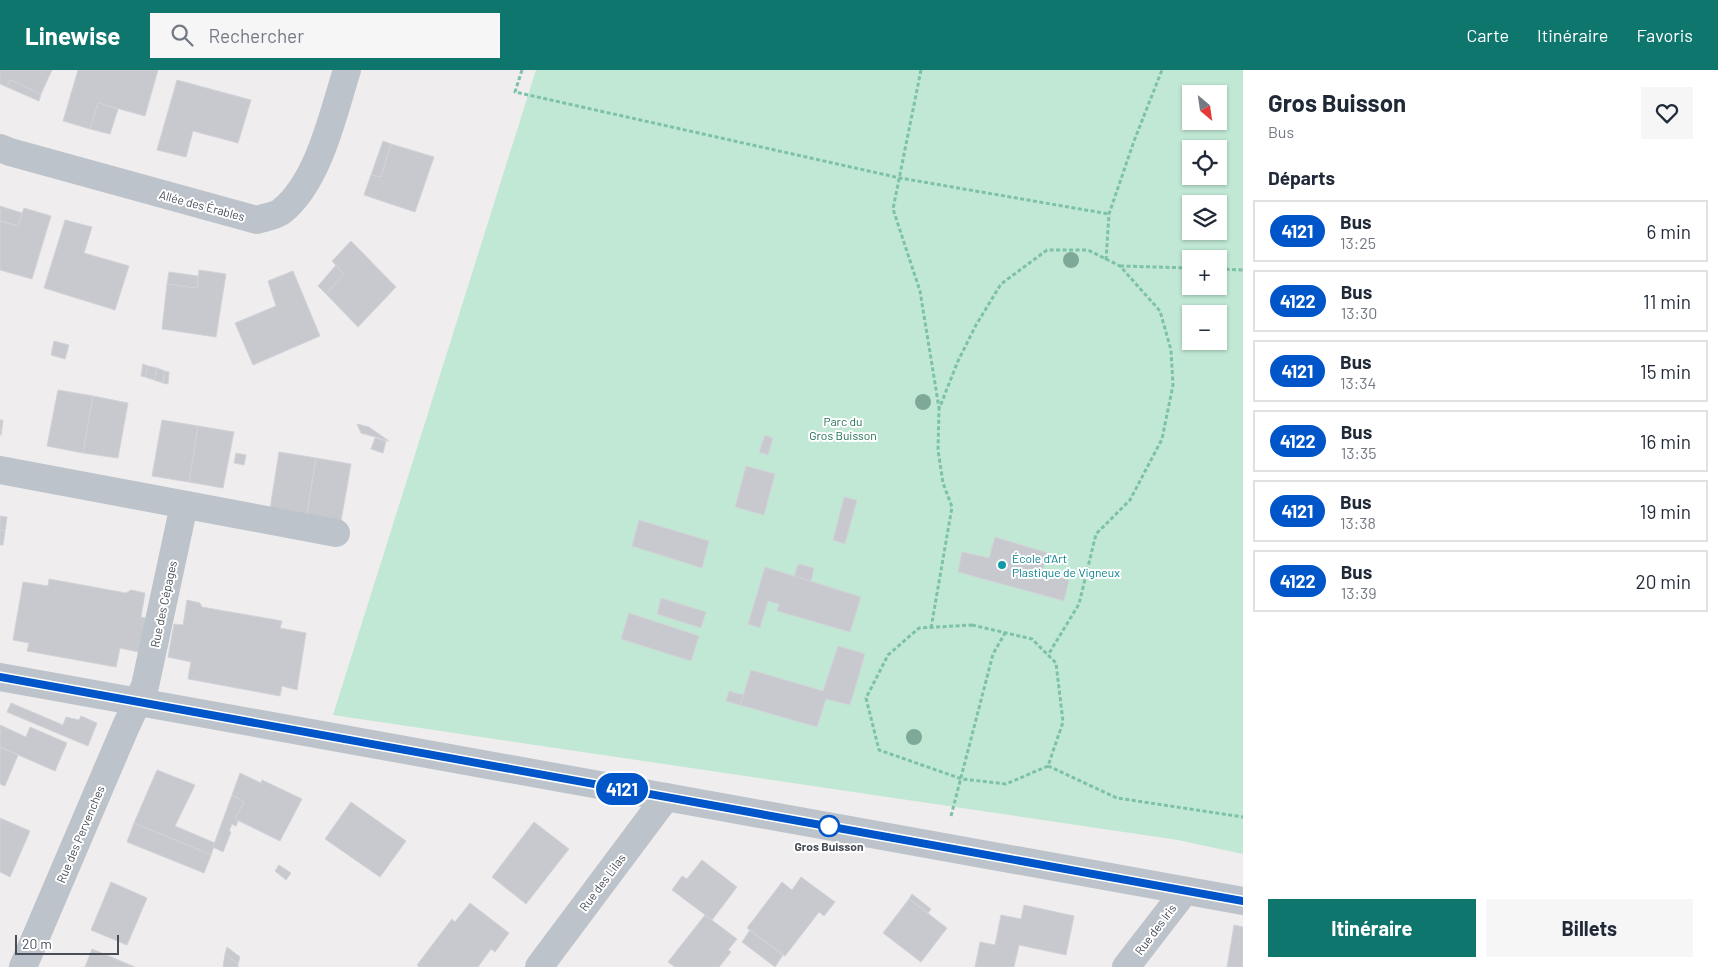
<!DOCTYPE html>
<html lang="fr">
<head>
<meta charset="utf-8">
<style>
  body { margin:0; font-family:Barlow,sans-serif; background:#f6f6f7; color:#1f2937; height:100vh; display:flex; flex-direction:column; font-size:19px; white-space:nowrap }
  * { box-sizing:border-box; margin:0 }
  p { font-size:16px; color:#747a83 }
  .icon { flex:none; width:28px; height:28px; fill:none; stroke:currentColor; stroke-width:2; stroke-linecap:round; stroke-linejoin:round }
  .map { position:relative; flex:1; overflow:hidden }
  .sheet { display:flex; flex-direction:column; background:#fff; width:475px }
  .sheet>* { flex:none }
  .badge { padding:0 10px; border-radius:16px; font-size:18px; line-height:32px }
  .needle { width:32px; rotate:151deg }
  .controls { position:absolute; left:1182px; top:15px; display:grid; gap:10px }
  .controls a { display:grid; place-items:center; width:45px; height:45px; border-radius:0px; background:#fff; box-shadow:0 1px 4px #0004; font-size:25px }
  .scale { position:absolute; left:15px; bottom:12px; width:104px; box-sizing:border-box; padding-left:5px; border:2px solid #484e58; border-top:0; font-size:14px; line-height:18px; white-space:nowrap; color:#484e58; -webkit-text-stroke:4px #fff; paint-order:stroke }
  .map>.badge { position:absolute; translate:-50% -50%; box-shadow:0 0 0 2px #fff }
  h2 { padding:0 25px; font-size:19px; line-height:45px }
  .round { display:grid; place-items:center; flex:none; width:52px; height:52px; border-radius:0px; background:#f6f6f7 }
  .head { display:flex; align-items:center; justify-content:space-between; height:85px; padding:0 25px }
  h1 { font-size:24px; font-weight:700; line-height:38px }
  .primary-button { display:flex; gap:10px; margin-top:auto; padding:10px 25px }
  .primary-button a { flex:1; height:58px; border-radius:0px; background:#0f766e; color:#fff; font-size:20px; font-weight:700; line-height:58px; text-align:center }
  .primary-button a+a { background:#f6f6f7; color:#1f2937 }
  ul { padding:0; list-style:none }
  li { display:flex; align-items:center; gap:15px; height:62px; margin:0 10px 8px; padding:0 15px; border:2px solid #e0e1e3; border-radius:0px }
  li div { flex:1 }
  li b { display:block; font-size:19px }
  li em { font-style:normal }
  li .badge { min-width:55px; font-weight:700; text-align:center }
  header { display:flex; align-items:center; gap:30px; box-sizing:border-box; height:70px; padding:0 25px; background:#0f766e; color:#fff }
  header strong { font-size:24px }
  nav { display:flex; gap:28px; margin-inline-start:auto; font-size:18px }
  .search { width:350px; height:45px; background:#f6f6f7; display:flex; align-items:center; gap:12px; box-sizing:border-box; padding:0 18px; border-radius:0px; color:#747a83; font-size:19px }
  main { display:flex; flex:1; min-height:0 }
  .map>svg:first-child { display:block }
  .green { fill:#c0e8d4; fill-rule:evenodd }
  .building { fill:#c8c9cf; stroke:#d2d3d8 }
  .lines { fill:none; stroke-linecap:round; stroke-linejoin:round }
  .path { stroke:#7dc2a8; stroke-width:3; stroke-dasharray:4 2.5; stroke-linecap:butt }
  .minor { stroke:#bdc3ca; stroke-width:28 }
  .tree { fill:#7ea898 }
  .line-casing { stroke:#fff; stroke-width:11 }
  .line { stroke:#0055c8; stroke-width:8 }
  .culture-dot { fill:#0f9aa8; stroke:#fff; stroke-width:2 }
  .stop-dot { fill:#fff; stroke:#0055c8; stroke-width:2.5 }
  .labels { text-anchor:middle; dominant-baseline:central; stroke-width:4; stroke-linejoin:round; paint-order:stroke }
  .street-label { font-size:12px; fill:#484e58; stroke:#fff }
  .park-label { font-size:12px; fill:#226f52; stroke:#fff }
  .culture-label { font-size:12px; fill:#0d838f; stroke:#fff; text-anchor:start }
  .stop-label { font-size:12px; font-weight:bold; fill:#484e58; stroke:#fff }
</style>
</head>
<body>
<header>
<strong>Linewise</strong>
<div class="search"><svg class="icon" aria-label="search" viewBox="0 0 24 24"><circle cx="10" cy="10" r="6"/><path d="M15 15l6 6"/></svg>Rechercher</div>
<nav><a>Carte</a><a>Itinéraire</a><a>Favoris</a></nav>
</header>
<main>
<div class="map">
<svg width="1243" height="897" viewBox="0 0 1243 897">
  <rect width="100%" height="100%" fill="#efeded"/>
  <path class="green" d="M536 0H1243V784L1178 770 333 645ZM1191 24H1219V51H1191ZM1191 79H1219V106H1191ZM1191 134H1219V161H1191ZM1191 189H1219V216H1191ZM1191 244H1219V271H1191Z"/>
  <g class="building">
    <path d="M0 0H52L41 24 10 10 7 17 0 14Z"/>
    <path d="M78 0H158L145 46 98 33 90 59 63 51Z"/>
    <path d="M10 10 41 24 39 31 7 17Z"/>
    <path d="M177 10 251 30 238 73 193 61 186 87 157 80Z"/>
    <path d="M98 33 118 39 110 64 90 59Z"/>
    <path d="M383 71 391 74 381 107 371 105Z"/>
    <path d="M391 74 434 87 415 142 364 125 371 105 381 107Z"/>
    <path d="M0 136 22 143 18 156 0 151Z"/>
    <path d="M24 138 51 146 32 209 0 200V151L18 156Z"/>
    <path d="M65 150 92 157 84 183 129 196 115 240 44 218Z"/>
    <path d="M351 171 396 217 358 257 326 224 344 204 332 191Z"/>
    <path d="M336 195 344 204 326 224 318 216Z"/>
    <path d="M199 200 226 204 216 267 162 259 167 214 197 218Z"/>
    <path d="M293 201 320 266 253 295 235 253 276 236 268 211Z"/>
    <path d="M169 202 198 206 197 218 167 214Z"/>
    <path d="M54 271 69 275 65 289 51 285Z"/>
    <path d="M143 294 148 296 145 307 141 306Z"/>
    <path d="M148 296 157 298 154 310 145 307Z"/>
    <path d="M157 298 165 301 163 313 154 310Z"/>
    <path d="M165 301 169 302 168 314 163 313Z"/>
    <path d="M58 320 93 326 83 383 47 376Z"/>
    <path d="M93 326 128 333 118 388 83 383Z"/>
    <path d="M0 350H3L1 365H0Z"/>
    <path d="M162 350 198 356 189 412 152 406Z"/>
    <path d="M357 354 369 357 389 371 361 363Z"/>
    <path d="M198 356 234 362 223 418 189 412Z"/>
    <path d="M765 365 773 368 768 385 759 382Z"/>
    <path d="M375 368 386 371 383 383 371 379Z"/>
    <path d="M279 382 316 388 307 445 270 439Z"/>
    <path d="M236 383 246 385 244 395 234 393Z"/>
    <path d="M316 388 351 394 341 451 307 445Z"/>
    <path d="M746 396 775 404 764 445 735 437Z"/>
    <path d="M844 427 857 430 845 474 833 470Z"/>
    <path d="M0 446 7 447 5 461 0 460Z"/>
    <path d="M639 450 709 471 702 498 632 476Z"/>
    <path d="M0 460 5 461 3 475H0Z"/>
    <path d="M995 467 1048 483 1042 503 1069 510 1064 531 958 502 962 482 989 488Z"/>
    <path d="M798 494 814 498 811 512 794 507Z"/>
    <path d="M765 497 861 527 850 562 777 541 779 534 768 531 760 558 748 554Z"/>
    <path d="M49 509 126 523 131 520 145 523 141 547 149 549 143 583 120 578 116 597 27 581 29 573 13 570 23 512 48 516Z"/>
    <path d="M661 528 706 542 701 558 657 544Z"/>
    <path d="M187 530 200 533 202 537 282 551 280 558 306 563 297 620 282 616 280 626 188 609 191 592 168 587 174 554 183 555Z"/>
    <path d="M629 543 699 566 691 591 621 569Z"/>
    <path d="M838 576 865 584 850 635 826 629 817 657 740 635 751 600 823 621Z"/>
    <path d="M729 621 744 625 740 635 726 631Z"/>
    <path d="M11 633 63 655 66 647 79 650 81 646 97 653 88 676 7 642Z"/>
    <path d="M0 655 26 667 30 657 67 673 55 701 0 677Z"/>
    <path d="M0 677 18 685 5 716 0 714Z"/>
    <path d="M157 700 195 715 175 756 215 773 211 785 134 753Z"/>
    <path d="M240 703 261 713 262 710 302 729 280 771 235 749 244 732 232 725Z"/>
    <path d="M232 725 244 732 235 749 238 751 236 756 232 754 229 761 231 762 223 782 213 777Z"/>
    <path d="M351 732 406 771 380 807 325 769Z"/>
    <path d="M0 748 30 761 10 807 0 802Z"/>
    <path d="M534 752 569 779 526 834 492 807Z"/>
    <path d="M134 753 211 785 204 803 127 772Z"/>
    <path d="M702 790 737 817 712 850 672 820 682 806 687 809Z"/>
    <path d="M279 795 291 803 286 810 275 801Z"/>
    <path d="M801 807 835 832 824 846 819 842 785 886 747 858 782 812 792 820Z"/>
    <path d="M111 812 147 828 127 875 91 860Z"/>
    <path d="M912 824 931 839 928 843 909 829Z"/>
    <path d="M909 829 947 858 921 892 883 863Z"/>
    <path d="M470 833 509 863 495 882 491 879 478 897H419L417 895 452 849 455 852Z"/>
    <path d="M1024 835 1074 846 1066 885 1019 875 1014 897H975L980 872 995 875 1001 845 1021 849Z"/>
    <path d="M705 845 737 869 728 880 731 882 719 897H675L668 892Z"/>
    <path d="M1234 855 1243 857V897H1227Z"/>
    <path d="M750 860 783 885 775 897 742 872Z"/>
    <path d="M227 877 240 887 238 894 225 884Z"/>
    <path d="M92 879 135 897H85Z"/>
    <path d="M225 884 238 894V897H223Z"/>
  </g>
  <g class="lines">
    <g class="path">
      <path d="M522 0 515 22 900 108 1109 144"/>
      <path d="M921 0 893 139 920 221 939 338"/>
      <path d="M1106 190 1109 144 1134 71 1162 0"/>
      <path d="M1120 196 1191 198"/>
      <path d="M1219 199 1243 200"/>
      <path d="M972 555 1032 569 1056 593 1063 652 1048 696 1006 714 962 709 879 680 866 628 888 585 919 558Z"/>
      <path d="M931 558 952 437 943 413 938 380 939 339 958 291 976 255 1001 214 1047 180H1088L1120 196 1160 241 1171 280 1173 315 1162 369 1130 430 1096 464 1079 534 1048 585"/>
      <path d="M1048 696 1117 728 1243 747"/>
      <path d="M951 746 993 584 1005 563"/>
    </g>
    <g class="minor">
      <path d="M0 78 10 82 257 150C265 147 276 146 282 141 319 111 333 44 347 0"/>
      <path d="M0 400 336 463"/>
      <path d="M0 607 1243 831"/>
      <path d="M23 897 126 656 145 616 184 435"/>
      <path d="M539 897 666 727"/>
      <path d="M1126 897 1184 822"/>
    </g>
  </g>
  <g class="tree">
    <circle cx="1071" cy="190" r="8"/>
    <circle cx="923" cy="332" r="8"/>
    <circle cx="914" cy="667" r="8"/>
  </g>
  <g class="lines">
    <g class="line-casing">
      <path id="line" d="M0 607 1243 831"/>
    </g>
    <use href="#line" class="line"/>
  </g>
  <circle class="culture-dot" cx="1002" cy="495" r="5"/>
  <circle class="stop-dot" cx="829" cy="756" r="10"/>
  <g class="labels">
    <g class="street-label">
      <text transform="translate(202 135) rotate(15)">Allée des Érables</text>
      <text transform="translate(163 534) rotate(-78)">Rue des Cépages</text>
      <text transform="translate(80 764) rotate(-67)">Rue des Pervenches</text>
      <text transform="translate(602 812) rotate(-53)">Rue des Lilas</text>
      <text transform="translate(1155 859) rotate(-53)">Rue des Iris</text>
    </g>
    <g class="park-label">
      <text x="843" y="351">Parc du<tspan x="843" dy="14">Gros Buisson</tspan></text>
    </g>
    <g class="culture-label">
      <text x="1012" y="488">École d'Art<tspan x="1012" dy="14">Plastique de Vigneux</tspan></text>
    </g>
    <g class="stop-label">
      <text x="829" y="776">Gros Buisson</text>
    </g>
  </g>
</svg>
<div class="controls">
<a><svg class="needle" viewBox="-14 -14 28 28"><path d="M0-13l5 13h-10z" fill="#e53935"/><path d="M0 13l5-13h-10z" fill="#747a83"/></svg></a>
<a><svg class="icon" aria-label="locate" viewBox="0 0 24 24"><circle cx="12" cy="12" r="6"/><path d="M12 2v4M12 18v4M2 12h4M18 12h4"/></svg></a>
<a><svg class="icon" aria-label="layers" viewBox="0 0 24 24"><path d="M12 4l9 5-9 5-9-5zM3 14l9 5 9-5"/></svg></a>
<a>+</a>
<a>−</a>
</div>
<div class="scale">20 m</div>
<b class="badge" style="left:622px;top:719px;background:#0055c8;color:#fff">4121</b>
</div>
<section class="sheet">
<div class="head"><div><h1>Gros Buisson</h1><p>Bus</p></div><a class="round"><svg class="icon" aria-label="heart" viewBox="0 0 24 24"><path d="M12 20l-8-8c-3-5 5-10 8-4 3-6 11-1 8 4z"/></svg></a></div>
<h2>Départs</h2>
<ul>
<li><span class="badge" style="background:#0055c8;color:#fff">4121</span><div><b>Bus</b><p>13:25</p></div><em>6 min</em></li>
<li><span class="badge" style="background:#0055c8;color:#fff">4122</span><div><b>Bus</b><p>13:30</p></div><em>11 min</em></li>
<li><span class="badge" style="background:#0055c8;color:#fff">4121</span><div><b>Bus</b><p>13:34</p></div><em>15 min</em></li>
<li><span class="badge" style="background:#0055c8;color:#fff">4122</span><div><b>Bus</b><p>13:35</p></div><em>16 min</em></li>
<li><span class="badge" style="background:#0055c8;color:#fff">4121</span><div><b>Bus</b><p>13:38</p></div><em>19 min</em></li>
<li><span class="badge" style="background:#0055c8;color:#fff">4122</span><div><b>Bus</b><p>13:39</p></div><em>20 min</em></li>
</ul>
<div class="primary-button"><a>Itinéraire</a><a>Billets</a></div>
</section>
</main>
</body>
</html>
